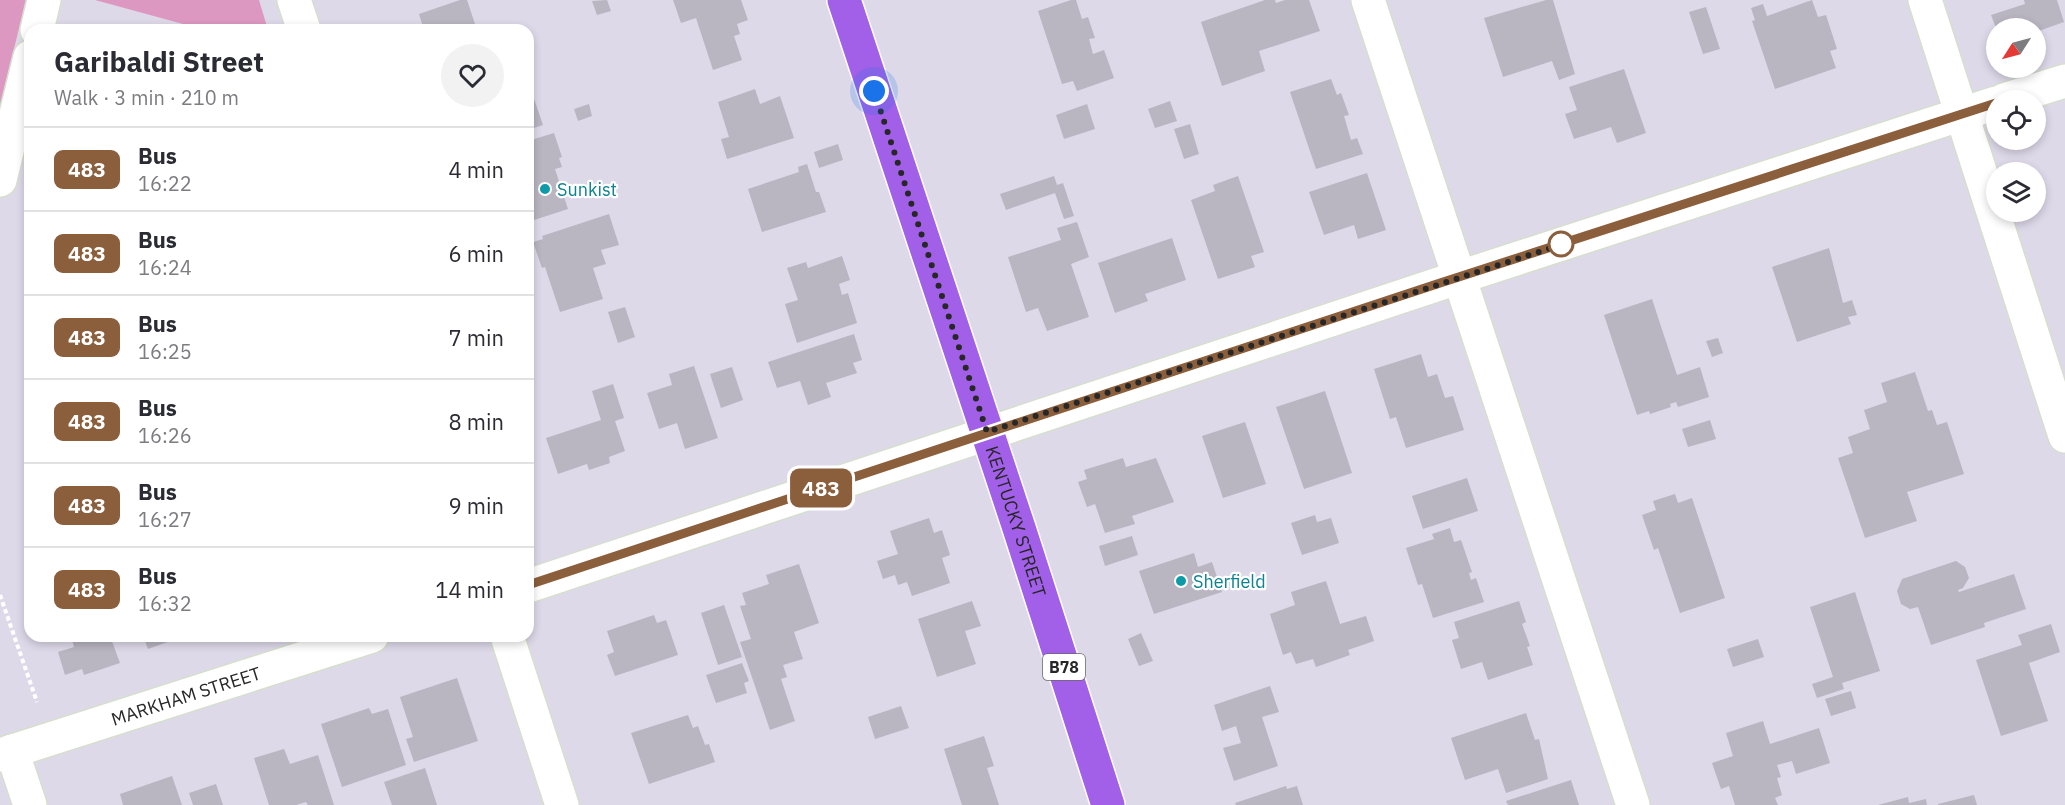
<!DOCTYPE html>
<html lang="en">
<head>
<meta charset="utf-8">
<style>
  body { margin:0; font-family:"IBM Plex Sans",sans-serif; background:#f2f2f3; color:#2b2b33; height:100vh; display:flex; flex-direction:column; font-size:22px; white-space:nowrap }
  * { box-sizing:border-box; margin:0 }
  p { font-size:20px; color:#7c7c81 }
  .icon { flex:none; width:33px; height:33px; fill:none; stroke:currentColor; stroke-width:2; stroke-linecap:round; stroke-linejoin:round }
  .map { position:relative; flex:1; overflow:hidden }
  .side { position:absolute; left:24px; top:24px; width:510px; height:618px; display:flex; flex-direction:column; background:#fff; border-radius:18px; box-shadow:0 3px 9px #0003 }
  .side>* { flex:none }
  .badge { padding:0 12px; border-radius:9px; font-size:21px; line-height:39px }
  .needle { width:39px; rotate:234deg }
  .tools { position:absolute; left:1986px; top:18px; display:grid; gap:12px }
  .tools a { display:grid; place-items:center; width:60px; height:60px; border-radius:50%; background:#fff; box-shadow:0 3px 9px #0003; font-size:30px }
  .you { position:absolute; width:30px; height:30px; margin:-15px; border:4px solid #fff; border-radius:50%; background:#1a73e8; box-shadow:0 0 0 9px #1a73e833 }
  .map>.badge { position:absolute; translate:-50% -50%; box-shadow:0 0 0 3px #fff }
  .round { display:grid; place-items:center; flex:none; width:63px; height:63px; border-radius:32px; background:#f2f2f3 }
  .headline { display:flex; align-items:center; justify-content:space-between; height:102px; padding:0 30px }
  h1 { font-size:28px; font-weight:700; line-height:45px }
  ul { padding:0; list-style:none }
  li { display:flex; align-items:center; gap:18px; height:84px; padding:0 30px; border-top:2px solid #e1e1e2 }
  li div { flex:1 }
  li b { display:block; font-size:22px }
  li em { font-style:normal }
  li .badge { min-width:66px; font-weight:700; text-align:center }
  .map>svg:first-child { display:block }
  .green { fill:#dd98c2 }
  .building { fill:#b9b5c1 }
  .lines { fill:none; stroke-linecap:round; stroke-linejoin:round }
  .minor-casing { stroke:#d6dfce; stroke-width:36 }
  .major-casing { stroke:#fff; stroke-width:36 }
  .path { stroke:#fff; stroke-width:4; stroke-dasharray:4.5 3; stroke-linecap:butt }
  .minor { stroke:#fff; stroke-width:33 }
  .major { stroke:#a25fe8; stroke-width:33 }
  .line-casing { stroke:#fff; stroke-width:14 }
  .line { stroke:#8b5e3c; stroke-width:9 }
  .walk { stroke:#272727; stroke-width:6; stroke-dasharray:0 10.8 }
  .culture-dot { fill:#0f9aa8; stroke:#fff; stroke-width:2 }
  .stop-dot { fill:#fff; stroke:#8b5e3c; stroke-width:3 }
  .labels { text-anchor:middle; dominant-baseline:central; stroke-width:4.5; stroke-linejoin:round; paint-order:stroke }
  .shield { fill:#fff; stroke:#686868; stroke-width:1.5 }
  .shield-label { font-size:16px; font-weight:bold; fill:#272727 }
  .culture-label { font-size:18px; fill:#0d838f; stroke:#fff; text-anchor:start }
  .street-label { font-size:18px; fill:#272727; stroke:#fff }
</style>
</head>
<body>
<div class="map">
<svg width="2065" height="805" viewBox="0 0 2065 805">
  <rect width="100%" height="100%" fill="#ded9e9"/>
  <g class="green">
    <path d="M0 0H26L0 106Z"/>
    <path d="M95 0H259L268 30H205Z"/>
  </g>
  <g class="building">
    <path d="M460 0H467L477 30H424L419 14Z"/>
    <path d="M607 0 611 11 597 15 592 1Z"/>
    <path d="M673 0H741L748 20 737 24 740 34 734 36 742 60 713 70 696 18 681 23Z"/>
    <path d="M1071 0H1076L1082 19 1088 17 1095 38 1089 39 1093 54 1104 50 1114 78 1077 91 1073 81 1062 84 1038 11Z"/>
    <path d="M1265 0H1275L1276 3 1285 0H1309L1320 31 1259 51 1265 71 1222 86 1201 22Z"/>
    <path d="M1546 0H1553L1575 74 1559 80 1552 61 1503 77 1484 18Z"/>
    <path d="M1812 0 1818 17 1826 15 1837 49 1830 51 1836 68 1775 89 1752 21 1755 20 1751 8 1763 4 1767 16Z"/>
    <path d="M2024 0H2057L2064 22 2036 32V28H1996L1991 15 2025 4Z"/>
    <path d="M1706 7 1720 49 1703 54 1689 12Z"/>
    <path d="M1624 69 1646 133 1617 143 1611 127 1574 139 1565 114 1577 110 1569 87Z"/>
    <path d="M1331 79 1337 95 1341 93 1349 115 1344 116 1351 140 1357 138 1363 154 1316 169 1290 92Z"/>
    <path d="M528 81 543 125 528 130Z"/>
    <path d="M755 89 760 104 780 96 794 138 727 159 721 139 729 137 718 102Z"/>
    <path d="M1170 101 1177 121 1155 128 1148 109Z"/>
    <path d="M589 104 592 116 578 121 574 109Z"/>
    <path d="M1087 104 1095 129 1064 139 1056 115Z"/>
    <path d="M1190 124 1199 154 1184 159 1174 129Z"/>
    <path d="M554 133 562 157 559 158 562 167 555 169 568 209 528 222V141Z"/>
    <path d="M838 144 843 160 819 168 814 152Z"/>
    <path d="M807 164 816 192H819L826 212 762 232 748 189 799 172 798 167Z"/>
    <path d="M1367 173 1386 230 1358 239 1354 225 1324 235 1309 192Z"/>
    <path d="M1054 176 1057 185 1063 183 1074 216 1064 219 1055 193 1006 210 1000 194Z"/>
    <path d="M1238 176 1264 252 1251 256 1255 267 1218 279 1191 200 1215 191 1213 185Z"/>
    <path d="M609 214 619 245 601 250 606 264 593 268 603 299 560 312 545 267 542 268 533 242 543 239 542 236Z"/>
    <path d="M1077 222 1089 257 1071 264 1089 317 1047 331 1038 308 1026 312 1008 257 1061 240 1057 228Z"/>
    <path d="M1172 238 1186 280 1145 294 1148 301 1115 313 1098 263Z"/>
    <path d="M1829 248 1843 303 1852 300 1857 315 1848 317 1851 324 1797 342 1772 267Z"/>
    <path d="M842 256 850 280 839 284 842 295 848 293 857 323 797 343 785 304 798 300 787 268 806 262 808 268Z"/>
    <path d="M1652 299 1677 375 1700 367 1709 397 1678 407 1676 402 1670 404 1671 407 1650 414 1649 411 1637 415 1604 315Z"/>
    <path d="M625 307 635 337 618 343 608 312Z"/>
    <path d="M854 334 862 360 853 363 857 373 826 383 831 397 808 405 800 381 777 388 768 362Z"/>
    <path d="M1718 338 1723 353 1712 357 1706 341Z"/>
    <path d="M1421 354 1428 377 1437 374 1445 398 1453 396 1464 430 1406 448 1396 417 1390 419 1374 369Z"/>
    <path d="M694 366 718 438 685 449 677 423 659 429 647 393 672 385 669 374Z"/>
    <path d="M732 367 743 400 721 408 710 374Z"/>
    <path d="M1915 372 1928 411 1932 410 1937 425 1947 422 1964 474 1907 492 1917 521 1865 538 1838 458 1853 453 1848 437 1870 429 1864 410 1887 402 1881 383Z"/>
    <path d="M613 384 624 418 615 421 625 451 609 457 610 463 589 470 587 464 558 474 546 438 601 420 592 391Z"/>
    <path d="M1325 391 1352 473 1304 489 1276 407Z"/>
    <path d="M1710 420 1716 439 1688 447 1682 429Z"/>
    <path d="M1245 422 1266 484 1223 498 1202 436Z"/>
    <path d="M1123 458 1126 467 1156 458 1174 502 1132 516 1135 524 1105 533 1095 504 1087 507 1078 482 1087 479 1084 470Z"/>
    <path d="M1467 478 1478 511 1423 529 1412 496Z"/>
    <path d="M1675 494 1678 503 1692 498 1725 598 1680 613 1658 548 1654 550 1642 515 1656 510 1653 501Z"/>
    <path d="M1315 515 1317 522 1331 518 1339 543 1302 555 1291 523Z"/>
    <path d="M929 518 934 533 942 530 950 555 942 558 950 583 912 596 907 582 898 585 895 575 883 579 877 561 898 554 890 531Z"/>
    <path d="M1450 528 1454 542 1461 540 1472 572 1469 573 1471 580 1476 578 1484 602 1433 618 1422 584 1418 585 1406 548 1434 539 1432 534Z"/>
    <path d="M1132 536 1138 555 1105 566 1099 546Z"/>
    <path d="M1194 553 1198 567 1212 562 1222 592 1154 614 1139 571Z"/>
    <path d="M1956 561 1965 567 1969 578 1963 588 1958 590 1959 592 2014 574 2026 609 1984 623 1985 627 1931 645 1918 607 1910 609 1901 604 1897 591 1902 579Z"/>
    <path d="M799 564 819 623 794 632 803 659 783 665 787 677 781 679 795 721 770 730 740 642 751 639 740 606 746 605 742 593 769 584 766 575Z"/>
    <path d="M1326 581 1340 624 1366 616 1374 641 1348 650 1350 655 1316 667 1313 659 1296 664 1291 652 1283 655 1270 614 1295 605 1291 592Z"/>
    <path d="M1855 592 1880 671 1842 683 1844 689 1817 698 1812 684 1833 677 1810 607Z"/>
    <path d="M972 601 981 626 965 631 976 664 937 677 918 619Z"/>
    <path d="M1519 601 1526 622 1522 624 1530 646 1527 647 1533 665 1488 680 1482 662 1461 669 1452 640 1459 638 1454 622Z"/>
    <path d="M724 605 742 657 718 665 701 613Z"/>
    <path d="M654 615 657 623 666 620 678 655 615 676 607 655 614 652 607 631Z"/>
    <path d="M2051 624 2060 652 2029 663 2048 721 2001 736 1976 660 2022 645 2018 635Z"/>
    <path d="M1141 633 1153 661 1139 666 1128 639Z"/>
    <path d="M71 636H110L120 663 84 675 82 669 65 675 58 652 74 647Z"/>
    <path d="M143 636H179V638L148 649Z"/>
    <path d="M1758 639 1764 657 1733 667 1727 649Z"/>
    <path d="M742 663 749 681 744 683 747 693 716 703 706 675Z"/>
    <path d="M457 678 478 741 414 762 406 739 413 737 400 697Z"/>
    <path d="M1270 686 1279 712 1262 717 1278 766 1234 781 1223 748 1241 743 1236 726 1222 731 1214 705Z"/>
    <path d="M1851 691 1856 708 1831 716 1825 699Z"/>
    <path d="M901 706 909 728 875 739 868 717Z"/>
    <path d="M369 708 372 714 388 709 406 765 342 787 321 724Z"/>
    <path d="M1526 713 1535 740 1539 739 1548 779 1506 793 1498 769 1465 780 1451 738Z"/>
    <path d="M688 715 693 728 698 726 705 745 709 744 715 762 649 784 631 733Z"/>
    <path d="M1763 721 1770 744 1819 728 1830 763 1796 774 1792 761 1777 765 1781 777 1777 778 1782 795 1775 798 1778 805H1735L1729 786 1721 789 1712 763 1733 756 1726 733Z"/>
    <path d="M984 736 994 766 987 768 999 805H962L944 749Z"/>
    <path d="M284 749 290 764 318 755 334 805H308L306 802 296 805H269L254 758Z"/>
    <path d="M425 768 437 805H392L384 782Z"/>
    <path d="M172 776 182 805H123L120 794Z"/>
    <path d="M1571 780 1579 805H1508L1506 801Z"/>
    <path d="M216 784 223 805H193L189 793Z"/>
    <path d="M1286 786 1287 789 1297 786 1303 805H1236L1235 803Z"/>
    <path d="M1974 795 1977 805H1938V804Z"/>
    <path d="M1908 797 1909 803 1926 799 1927 805H1878Z"/>
  </g>
  <g class="lines">
    <g class="minor-casing">
      <g id="minor">
        <path d="M294 0 304 30"/>
        <path d="M1368 0 1633 805"/>
        <path d="M1925 0 2065 436"/>
        <path d="M37 30 44 0"/>
        <path d="M2004 100 2065 81"/>
        <path d="M0 180 30 57"/>
        <path d="M528 586 1460 277 1996 103"/>
        <path d="M507 636 562 805"/>
        <path d="M12 751 30 805"/>
        <path id="s1" d="M0 755 372 636"/>
      </g>
    </g>
    <g class="major-casing">
      <g id="major">
        <path id="s2" d="M844 0 1019 528 1108 805"/>
      </g>
    </g>
    <path class="path" d="M0 595 37 702"/>
    <use href="#minor" class="minor"/>
    <use href="#major" class="major"/>
  </g>
  <g class="lines">
    <g class="line-casing">
      <path id="line" d="M528 585 1437 284 1996 103"/>
    </g>
    <use href="#line" class="line"/>
    <path class="walk" d="M874 91 987 432 1569 242 1561 244"/>
  </g>
  <g class="culture-dot">
    <circle cx="545" cy="189" r="6"/>
    <circle cx="1181" cy="581" r="6"/>
  </g>
  <circle class="stop-dot" cx="1561" cy="244" r="12"/>
  <g class="labels">
    <rect class="shield" x="1043" y="654" width="42" height="26" rx="4.5"/>
    <g class="shield-label">
      <text x="1064" y="667">B78</text>
    </g>
    <g class="culture-label">
      <text x="557" y="189">Sunkist</text>
      <text x="1193" y="581">Sherfield</text>
    </g>
    <g class="street-label">
      <text stroke="none"><textPath href="#s2" startOffset="549">KENTUCKY STREET</textPath></text>
      <text stroke="none"><textPath href="#s1" startOffset="195">MARKHAM STREET</textPath></text>
    </g>
  </g>
</svg>
<div class="tools">
<a><svg class="needle" viewBox="-14 -14 28 28"><path d="M0-13l5 13h-10z" fill="#e53935"/><path d="M0 13l5-13h-10z" fill="#7c7c81"/></svg></a>
<a><svg class="icon" aria-label="locate" viewBox="0 0 24 24"><circle cx="12" cy="12" r="6"/><path d="M12 2v4M12 18v4M2 12h4M18 12h4"/></svg></a>
<a><svg class="icon" aria-label="layers" viewBox="0 0 24 24"><path d="M12 4l9 5-9 5-9-5zM3 14l9 5 9-5"/></svg></a>
</div>
<div class="you" style="left:874px;top:91px"></div>
<b class="badge" style="left:821px;top:488px;background:#8b5e3c;color:#fff">483</b>
<section class="side">
<div class="headline"><div><h1>Garibaldi Street</h1><p>Walk · 3 min · 210 m</p></div><a class="round"><svg class="icon" aria-label="heart" viewBox="0 0 24 24"><path d="M12 20l-8-8c-3-5 5-10 8-4 3-6 11-1 8 4z"/></svg></a></div>
<ul>
<li><span class="badge" style="background:#8b5e3c;color:#fff">483</span><div><b>Bus</b><p>16:22</p></div><em>4 min</em></li>
<li><span class="badge" style="background:#8b5e3c;color:#fff">483</span><div><b>Bus</b><p>16:24</p></div><em>6 min</em></li>
<li><span class="badge" style="background:#8b5e3c;color:#fff">483</span><div><b>Bus</b><p>16:25</p></div><em>7 min</em></li>
<li><span class="badge" style="background:#8b5e3c;color:#fff">483</span><div><b>Bus</b><p>16:26</p></div><em>8 min</em></li>
<li><span class="badge" style="background:#8b5e3c;color:#fff">483</span><div><b>Bus</b><p>16:27</p></div><em>9 min</em></li>
<li><span class="badge" style="background:#8b5e3c;color:#fff">483</span><div><b>Bus</b><p>16:32</p></div><em>14 min</em></li>
</ul>
</section>
</div>
</body>
</html>
